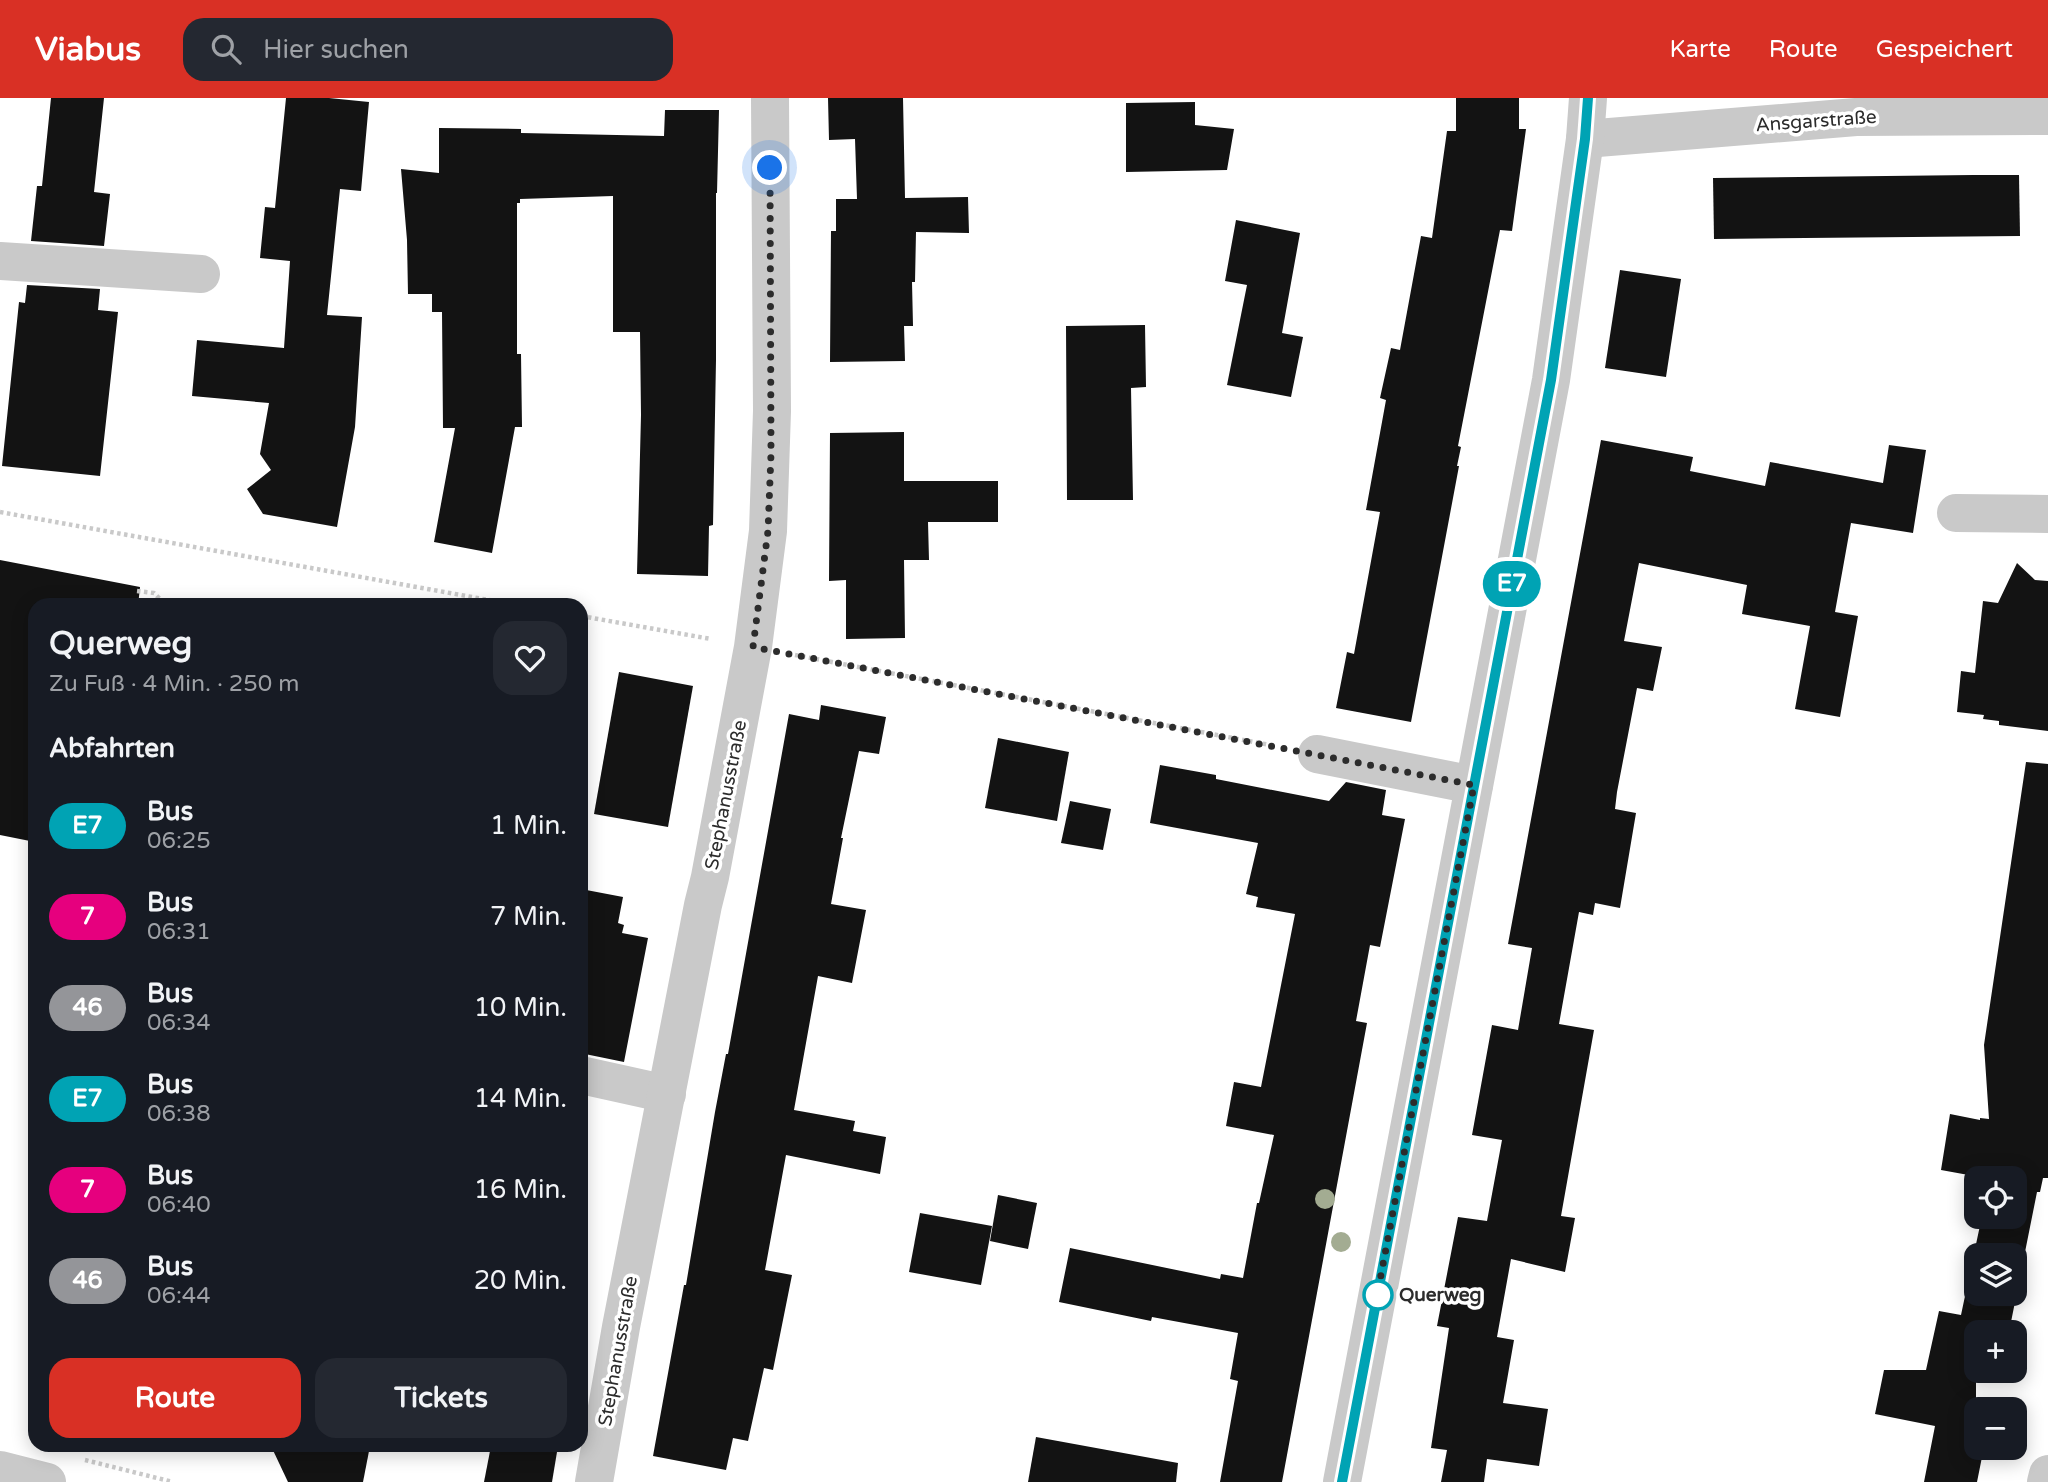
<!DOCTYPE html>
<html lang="de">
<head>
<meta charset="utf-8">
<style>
  body { margin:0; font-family:"Varela Round",sans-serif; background:#242831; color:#f1f3f6; height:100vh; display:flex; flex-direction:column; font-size:26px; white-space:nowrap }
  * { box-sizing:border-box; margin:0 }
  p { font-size:23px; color:#9ea1a6 }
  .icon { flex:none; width:38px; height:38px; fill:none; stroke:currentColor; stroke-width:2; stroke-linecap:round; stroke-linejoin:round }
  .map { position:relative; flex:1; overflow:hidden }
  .drawer { position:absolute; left:28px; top:500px; width:560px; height:854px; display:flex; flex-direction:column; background:#171b24; border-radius:21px; box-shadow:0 4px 18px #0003 }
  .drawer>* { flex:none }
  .badge { padding:0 14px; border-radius:23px; font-size:24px; line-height:46px }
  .tools { position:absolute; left:1964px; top:1068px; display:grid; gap:14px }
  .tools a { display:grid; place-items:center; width:63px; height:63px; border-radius:14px; background:#171b24; box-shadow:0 4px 18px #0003; font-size:35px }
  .you { position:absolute; width:35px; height:35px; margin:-18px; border:5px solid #fff; border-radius:50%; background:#1a73e8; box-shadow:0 0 0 10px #1a73e833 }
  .map>.badge { position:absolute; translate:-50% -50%; box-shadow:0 0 0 4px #fff }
  h2 { padding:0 21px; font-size:26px; line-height:63px }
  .round { display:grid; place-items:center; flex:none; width:74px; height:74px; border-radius:21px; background:#242831 }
  .overview { display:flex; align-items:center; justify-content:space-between; height:119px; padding:0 21px }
  h1 { font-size:33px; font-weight:700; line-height:52px }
  .button { display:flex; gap:14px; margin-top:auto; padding:14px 21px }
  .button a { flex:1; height:80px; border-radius:21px; background:#d93025; color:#fff; font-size:28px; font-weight:700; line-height:80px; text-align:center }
  .button a+a { background:#242831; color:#f1f3f6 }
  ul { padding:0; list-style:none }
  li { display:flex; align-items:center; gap:21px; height:91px; padding:0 21px }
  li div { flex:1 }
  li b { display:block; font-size:26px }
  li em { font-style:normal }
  li .badge { min-width:77px; font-weight:700; text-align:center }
  header { display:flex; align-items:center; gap:42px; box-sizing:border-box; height:98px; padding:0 35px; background:#d93025; color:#fff }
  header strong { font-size:33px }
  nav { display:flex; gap:38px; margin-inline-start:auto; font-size:24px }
  .search { width:490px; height:63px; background:#242831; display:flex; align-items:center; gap:18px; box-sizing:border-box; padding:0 24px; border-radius:21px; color:#9ea1a6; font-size:26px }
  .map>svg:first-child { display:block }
  .building { fill:#131313; fill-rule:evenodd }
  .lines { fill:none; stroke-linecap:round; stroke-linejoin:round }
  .path { stroke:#c9c9c9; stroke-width:4.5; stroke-dasharray:3.5 3.5; stroke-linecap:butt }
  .minor { stroke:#c9c9c9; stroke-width:38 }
  .tree { fill:#a3ac92 }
  .line-casing { stroke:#fff; stroke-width:16 }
  .line { stroke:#00a3b4; stroke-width:10 }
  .walk { stroke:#2c2c2c; stroke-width:7; stroke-dasharray:0 12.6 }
  .stop-dot { fill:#fff; stroke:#00a3b4; stroke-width:3.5 }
  .labels { text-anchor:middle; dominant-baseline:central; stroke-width:7; stroke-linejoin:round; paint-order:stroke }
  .street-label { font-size:19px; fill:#2c2c2c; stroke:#fff }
  .stop-label { font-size:19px; font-weight:bold; fill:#2c2c2c; stroke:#fff; text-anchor:start }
</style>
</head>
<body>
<header>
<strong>Viabus</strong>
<div class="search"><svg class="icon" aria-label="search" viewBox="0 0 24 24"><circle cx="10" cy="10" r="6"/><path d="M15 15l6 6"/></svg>Hier suchen</div>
<nav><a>Karte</a><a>Route</a><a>Gespeichert</a></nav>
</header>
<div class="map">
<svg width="2048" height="1384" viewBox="0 0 2048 1384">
  <rect width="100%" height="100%" fill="#fff"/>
  <g class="building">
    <path d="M51 0H104L94 94 110 96 104 148 31 143 37 88H42Z"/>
    <path d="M286 0H329L369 4 361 93 340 91 327 217 362 219 355 329 337 429 263 416 247 391 271 372 260 356 269 305 192 298 197 242 284 250 290 163 260 160 265 109 275 110Z"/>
    <path d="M828 0H903L905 100 968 99 969 135 916 134 915 184H912L913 228H904L905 263 830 264 831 133H836V101H857L855 41 829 42Z"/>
    <path d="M1456 0H1519V31H1526L1512 133 1500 132 1458 348 1461 349 1457 368H1459L1411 624 1336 610 1347 554 1354 556 1380 414 1366 412 1386 302 1380 300 1391 250 1400 252 1421 138 1432 140 1447 33H1456Z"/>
    <path d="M1195 4V27L1234 31 1227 72 1126 74V5Z"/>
    <path d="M665 12H719L717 95H716V262L713 427 709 428 708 478 637 476 641 317 640 234H613V98L520 101V105H517V256H521L522 329H515L492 455 434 444 455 330H443L442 214H432V196H408L407 142 401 71 439 75V30L521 31V35L664 38Z"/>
    <path d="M1973 77H2019L2020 138 1714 141 1713 80Z"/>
    <path d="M1236 122 1300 135 1282 235 1303 239 1291 299 1227 287 1247 187 1225 183Z"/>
    <path d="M1620 172 1681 181 1666 279 1605 270Z"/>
    <path d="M27 187 100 191 98 212 118 214 100 378 2 368 19 204 25 205Z"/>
    <path d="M1145 227 1146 289 1131 290 1133 402H1067L1066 228Z"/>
    <path d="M904 334V383H998V424H928L929 462H904L905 540 846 541V482L829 483 830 335Z"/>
    <path d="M1601 342 1693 359 1690 373 1765 388 1770 364 1883 385 1889 347 1926 352 1913 435 1851 425 1835 514 1858 518 1840 619 1795 611 1810 528 1742 516 1747 487 1639 465 1624 543 1662 549 1653 593 1637 590 1617 694 1615 711 1636 715 1620 810 1595 805 1593 817 1579 814 1559 926 1594 932 1561 1118 1575 1120 1565 1174 1511 1161 1497 1239 1514 1242 1503 1305 1548 1311 1539 1368 1487 1361 1484 1384H1441L1447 1352 1431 1350 1449 1230 1437 1228 1458 1119 1487 1123 1502 1042 1472 1037 1492 927 1518 932 1532 850 1508 846Z"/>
    <path d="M0 462 140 489 138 508H35V744L0 737Z"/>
    <path d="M2017 465 2035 482 2048 483V633L1999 627V623L1983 621 1984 617 1957 614 1961 573 1975 575 1983 503 1998 505Z"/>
    <path d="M619 574 693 588 668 729 594 716Z"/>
    <path d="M821 607 886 619 879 656 859 653 841 740H843L831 806 866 812 852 885 818 878 794 1012 855 1023 853 1033 886 1039 880 1076 786 1057 765 1172 792 1177 773 1272 764 1270 748 1343 733 1340 726 1372 653 1358 684 1187H686L715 1014 726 956H728L789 616 819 622Z"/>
    <path d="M998 640 1069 654 1057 723 985 710Z"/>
    <path d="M2026 664 2048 666V1080H2043L2040 1094H2037L2009 1234H1976V1349H1984L1977 1384H1924L1935 1328 1875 1316 1884 1272H1926L1939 1213 1961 1217 1982 1118H2014V1080H1985L1941 1072 1950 1016 1980 1022V1020L1989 1021 1984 947ZM1976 1157H2014V1195H1976Z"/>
    <path d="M1160 667 1216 677V681L1329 703 1346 684 1386 692 1382 717 1405 721 1380 849 1370 847 1356 923 1367 925 1282 1384H1220L1238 1283 1230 1281 1238 1235 1152 1219 1151 1223 1059 1204 1070 1150 1220 1181 1221 1176 1243 1180 1257 1105H1259L1274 1037 1226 1028 1234 984 1261 989 1295 816 1256 809 1258 799 1246 796 1258 745 1150 725Z"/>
    <path d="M1070 703 1111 711 1103 752 1061 745Z"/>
    <path d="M581 791 623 799 618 825 624 827 622 835 648 840 624 964 585 956 588 941 581 940Z"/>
    <path d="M998 1097 1037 1105 1028 1151 990 1143Z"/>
    <path d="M920 1115 992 1128 981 1187 909 1174Z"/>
    <path d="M1036 1339 1178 1365 1176 1384H1028Z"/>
    <path d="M271 1348H370L363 1384H288Z"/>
    <path d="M491 1348H558L552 1384H484Z"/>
  </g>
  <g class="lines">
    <g class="path">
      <path d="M0 414 522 508"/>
      <path d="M137 493 154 495 167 508"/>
      <path d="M581 518 711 541"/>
      <path d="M795 557 1275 648"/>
      <path d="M85 1362 173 1384"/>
    </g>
    <g class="minor">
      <path d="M1585 41 1856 19 2048 18"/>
      <path d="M0 163 201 176"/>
      <path d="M1956 415 2048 416"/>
      <path d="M1317 656 1474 687"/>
      <path d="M581 977 667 996"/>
      <path d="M0 1372 47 1384"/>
      <path d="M594 1384 621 1229 703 807 710 779 753 549 768 433 772 313 770 0"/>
      <path d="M1342 1384 1551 282 1585 41 1588 0"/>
      <path d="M2046 1384 2048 1376"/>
    </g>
  </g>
  <g class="tree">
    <circle cx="1325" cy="1101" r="10"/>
    <circle cx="1341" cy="1144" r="10"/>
  </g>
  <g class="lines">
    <g class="line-casing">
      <path id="line" d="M1342 1384 1551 282 1585 41 1588 0"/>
    </g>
    <use href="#line" class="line"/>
    <path class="walk" d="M770 70 771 356 768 433 753 549 1474 687 1377 1198 1378 1197"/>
  </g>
  <circle class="stop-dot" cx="1378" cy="1197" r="14"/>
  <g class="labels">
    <g class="street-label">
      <text transform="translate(1816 23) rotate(-4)">Ansgarstraße</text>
      <text transform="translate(726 697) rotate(-79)">Stephanusstraße</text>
      <text transform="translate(618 1253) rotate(-80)">Stephanusstraße</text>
    </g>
    <g class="stop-label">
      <text x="1399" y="1197">Querweg</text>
    </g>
  </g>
</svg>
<div class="tools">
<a><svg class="icon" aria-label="locate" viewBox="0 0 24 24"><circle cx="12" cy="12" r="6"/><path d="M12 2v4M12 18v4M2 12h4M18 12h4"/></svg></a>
<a><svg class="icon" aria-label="layers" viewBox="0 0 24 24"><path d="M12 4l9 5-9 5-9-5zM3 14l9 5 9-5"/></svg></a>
<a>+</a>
<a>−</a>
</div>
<div class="you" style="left:770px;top:70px"></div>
<b class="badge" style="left:1512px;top:486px;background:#00a3b4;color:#fff">E7</b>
<section class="drawer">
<div class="overview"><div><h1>Querweg</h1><p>Zu Fuß · 4 Min. · 250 m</p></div><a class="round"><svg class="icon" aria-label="heart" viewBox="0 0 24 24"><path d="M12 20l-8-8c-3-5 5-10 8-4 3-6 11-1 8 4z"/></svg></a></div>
<h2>Abfahrten</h2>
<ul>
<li><span class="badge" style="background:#00a3b4;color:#fff">E7</span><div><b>Bus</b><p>06:25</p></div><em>1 Min.</em></li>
<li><span class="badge" style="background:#e6007e;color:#fff">7</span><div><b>Bus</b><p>06:31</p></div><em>7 Min.</em></li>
<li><span class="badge" style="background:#949599;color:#fff">46</span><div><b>Bus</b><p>06:34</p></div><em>10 Min.</em></li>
<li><span class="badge" style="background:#00a3b4;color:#fff">E7</span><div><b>Bus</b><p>06:38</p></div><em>14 Min.</em></li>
<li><span class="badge" style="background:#e6007e;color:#fff">7</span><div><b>Bus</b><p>06:40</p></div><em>16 Min.</em></li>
<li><span class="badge" style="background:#949599;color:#fff">46</span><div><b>Bus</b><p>06:44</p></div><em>20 Min.</em></li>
</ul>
<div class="button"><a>Route</a><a>Tickets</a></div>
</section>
</div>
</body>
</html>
